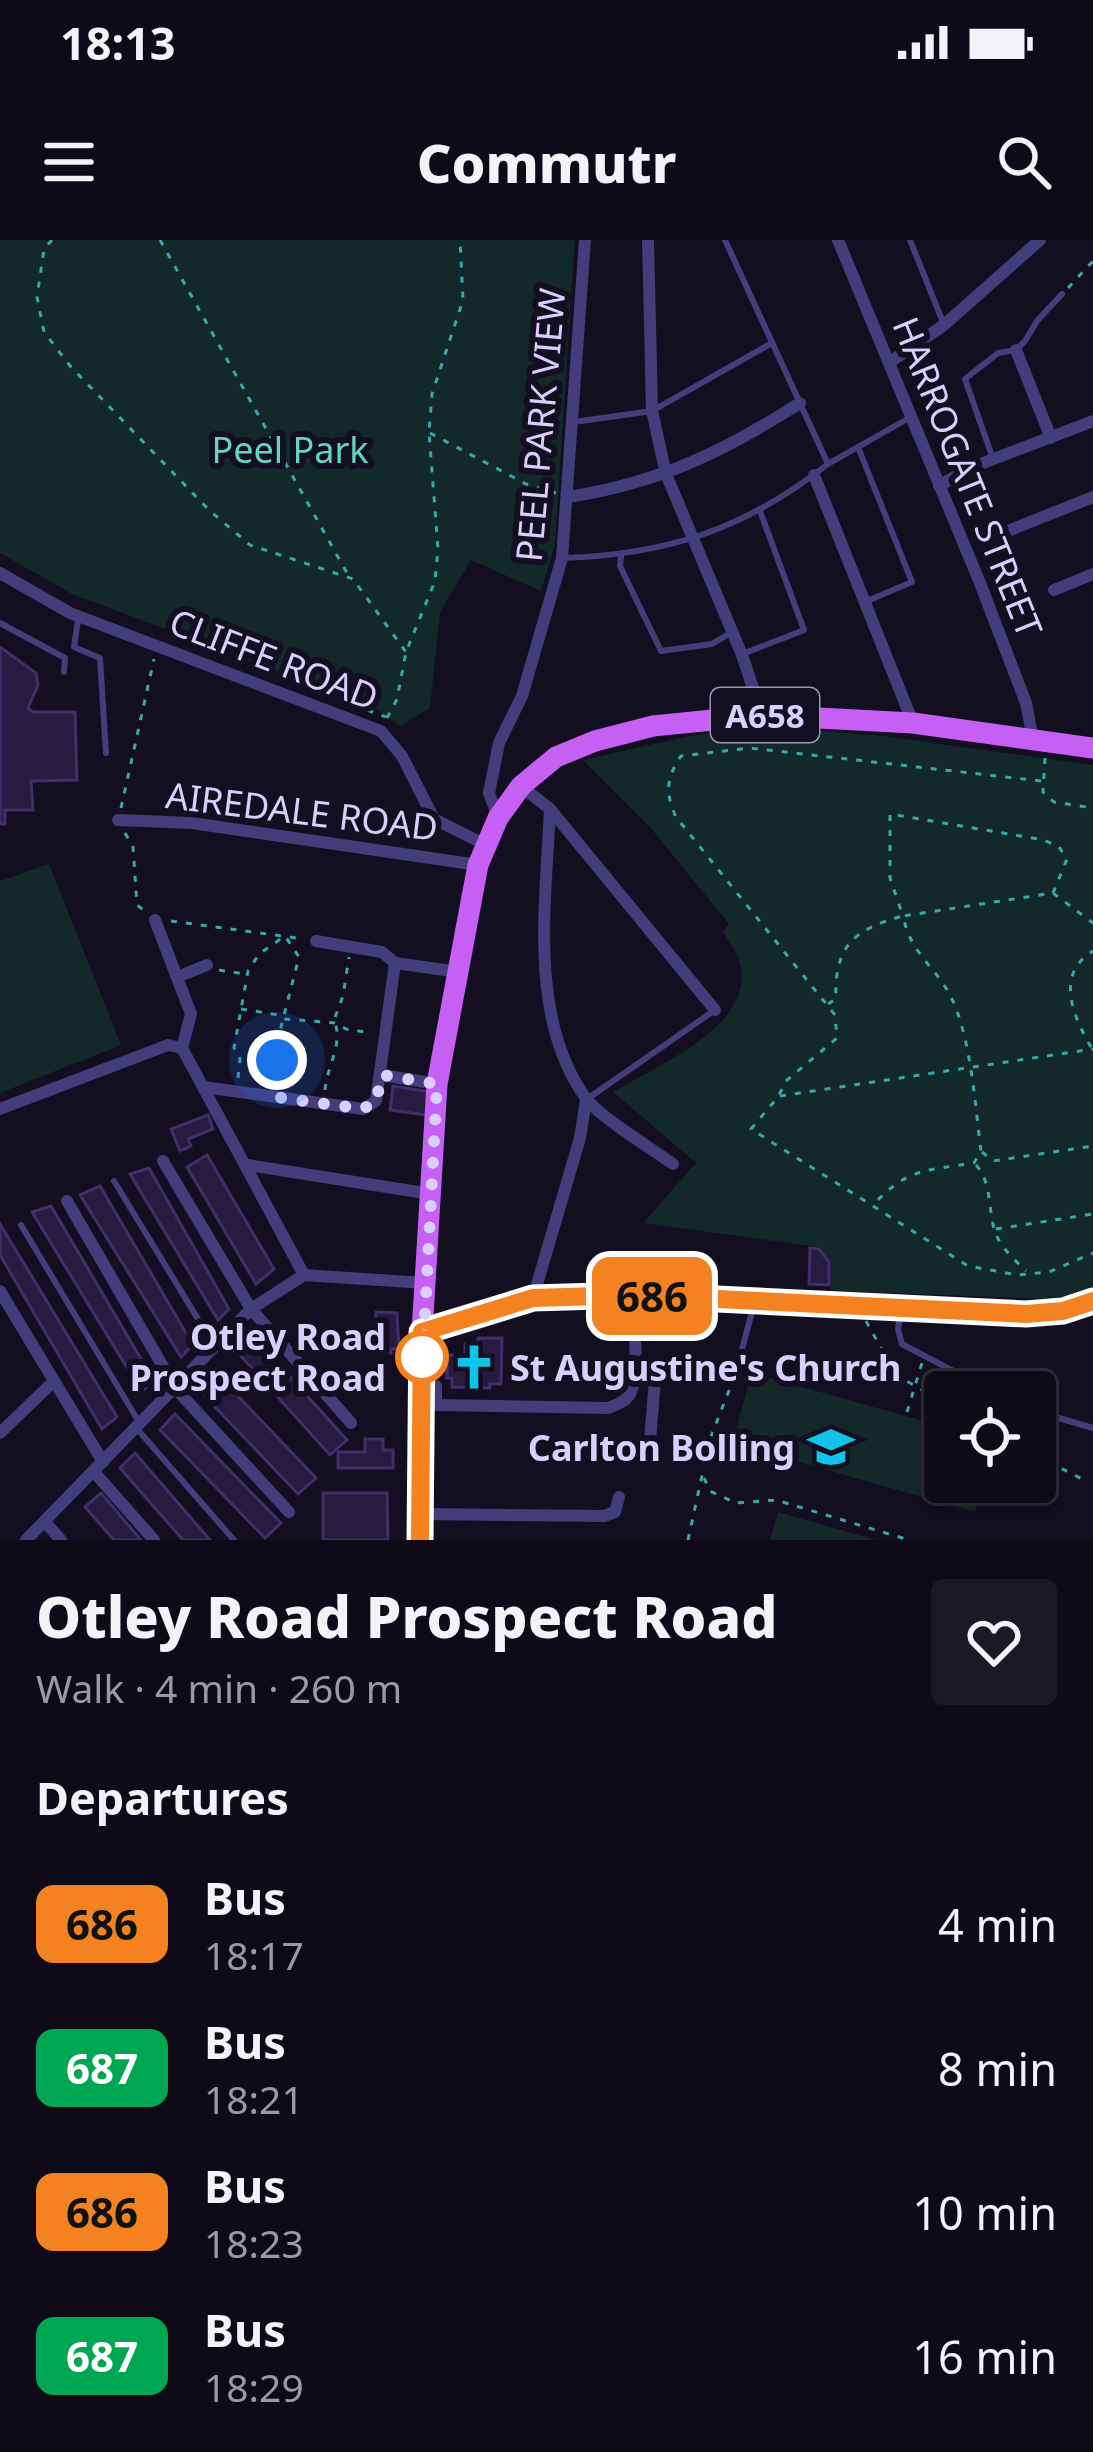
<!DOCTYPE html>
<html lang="en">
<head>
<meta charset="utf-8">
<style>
  body { margin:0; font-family:"Noto Sans",sans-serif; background:#1c1825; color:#f1f3f6; height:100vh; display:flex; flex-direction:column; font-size:45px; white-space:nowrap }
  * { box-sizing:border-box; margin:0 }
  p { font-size:39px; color:#9b9aa2 }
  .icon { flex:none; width:66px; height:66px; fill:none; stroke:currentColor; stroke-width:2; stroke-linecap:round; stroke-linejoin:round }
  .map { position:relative; height:1300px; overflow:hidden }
  .side { display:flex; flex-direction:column; background:#0e0a18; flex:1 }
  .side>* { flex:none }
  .badge { padding:0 24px; border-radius:18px; font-size:42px; line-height:78px }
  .fabs { position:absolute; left:924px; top:1131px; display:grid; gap:24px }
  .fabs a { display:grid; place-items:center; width:132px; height:132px; border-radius:12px; background:#0e0a18; box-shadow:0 6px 18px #0003,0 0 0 3px #2e2b37; font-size:60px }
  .you { position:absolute; width:60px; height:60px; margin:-30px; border:9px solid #fff; border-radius:50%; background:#1a73e8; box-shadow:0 0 0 18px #1a73e833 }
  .map>.badge { position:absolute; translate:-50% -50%; box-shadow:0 0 0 6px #fff }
  h2 { padding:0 36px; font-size:45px; line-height:108px }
  .round { display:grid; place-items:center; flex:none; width:126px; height:126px; border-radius:12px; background:#1c1825 }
  .head { display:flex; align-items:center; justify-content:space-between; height:204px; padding:0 36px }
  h1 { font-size:57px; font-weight:800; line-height:90px }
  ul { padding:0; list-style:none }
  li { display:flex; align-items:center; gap:36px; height:144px; padding:0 36px }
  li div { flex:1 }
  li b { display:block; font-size:45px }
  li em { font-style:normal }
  li .badge { min-width:132px; font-weight:700; text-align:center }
  .status { display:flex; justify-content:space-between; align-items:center; height:84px; padding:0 60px; background:#0e0a18; direction:ltr }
  .status svg { height:33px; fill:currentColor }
  header { display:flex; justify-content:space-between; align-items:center; height:156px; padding:0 36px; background:#0e0a18; font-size:54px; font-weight:800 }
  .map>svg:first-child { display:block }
  .green { fill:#122829 }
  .building { fill:#251c3f; stroke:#3f2f6a; stroke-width:3 }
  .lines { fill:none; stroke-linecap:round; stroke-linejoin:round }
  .path { stroke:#36a9aa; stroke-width:3; stroke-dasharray:6 9; stroke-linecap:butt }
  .lane { stroke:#433d7b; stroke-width:6 }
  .street { stroke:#433d7b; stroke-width:12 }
  .primary { stroke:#c65ff4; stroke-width:21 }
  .line-casing { stroke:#fff; stroke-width:27 }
  .line { stroke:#f58220; stroke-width:18 }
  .walk { stroke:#d8d0fc; stroke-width:12; stroke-dasharray:0 21.6 }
  .stop-dot { fill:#fff; stroke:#f58220; stroke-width:6 }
  .labels { text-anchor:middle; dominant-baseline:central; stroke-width:12; stroke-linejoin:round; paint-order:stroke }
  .shield { fill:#130e20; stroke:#9d96ba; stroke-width:3 }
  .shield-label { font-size:33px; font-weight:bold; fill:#d8d0fc }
  .street-label { font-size:36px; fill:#d8d0fc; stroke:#130e20 }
  .park-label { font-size:36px; fill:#62d6c1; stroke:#130e20 }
  .stop-label { font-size:36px; font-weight:bold; fill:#d8d0fc; stroke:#130e20; text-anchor:end }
  .poi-label { font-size:36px; font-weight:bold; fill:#d8d0fc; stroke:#130e20; text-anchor:start }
</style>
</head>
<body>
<div class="status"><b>18:13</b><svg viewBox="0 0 49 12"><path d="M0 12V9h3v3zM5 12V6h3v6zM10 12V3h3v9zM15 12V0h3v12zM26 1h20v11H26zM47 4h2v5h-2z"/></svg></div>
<header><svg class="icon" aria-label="menu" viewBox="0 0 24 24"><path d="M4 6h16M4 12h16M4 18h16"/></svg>Commutr<svg class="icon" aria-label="search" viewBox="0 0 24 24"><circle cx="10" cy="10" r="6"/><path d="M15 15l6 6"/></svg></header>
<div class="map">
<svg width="1093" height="1300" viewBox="0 0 1093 1300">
  <rect width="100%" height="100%" fill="#130e20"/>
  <g class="green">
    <path d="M0 0H575L555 304 541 351 471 320 440 372 430 468 400 486 373 467 72 354 0 313Z"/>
    <path d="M772 487 883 496 1093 525V1049L1051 1059 831 1051V1022L819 1007 643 983 696 923 613 852C656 826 763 783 738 717 734 708 727 700 723 692L729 684 649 586 583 520 689 496Z"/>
    <path d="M49 624 121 805 0 853V641Z"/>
    <path d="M752 1133 945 1187V1242H983L975 1272 732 1203Z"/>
    <path d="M778 1272 876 1300H770Z"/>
  </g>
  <g class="building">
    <path d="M0 407 36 433 38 445 28 468 33 472H75L77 540 31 541 33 570H5V584H0Z"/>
    <path d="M393 846 430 852 426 875 390 870Z"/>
    <path d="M208 875 213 889 188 899 191 906 180 911 171 889Z"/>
    <path d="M207 915 274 1029 256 1044 187 927Z"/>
    <path d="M149 928 229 1069 218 1080 130 934Z"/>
    <path d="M100 946 193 1105 181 1117 80 955Z"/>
    <path d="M51 966 154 1141 136 1156 129 1146 135 1141 32 972Z"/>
    <path d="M0 984 117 1177 102 1189 0 1015Z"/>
    <path d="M810 1008 819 1009 829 1022V1045L809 1044Z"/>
    <path d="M376 1072 397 1073 399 1109H391V1113L366 1109 367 1097H375Z"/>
    <path d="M255 1098 347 1200 330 1215 239 1114Z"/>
    <path d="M478 1098H502L501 1144H490V1148L452 1147V1138H447V1115H465V1104H478Z"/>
    <path d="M217 1134 316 1238 298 1254 199 1150Z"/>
    <path d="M175 1174 281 1283 265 1298 160 1190Z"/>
    <path d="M365 1199H383V1210H393V1228H338V1212H365Z"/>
    <path d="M135 1213 210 1300H183L120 1228Z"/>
    <path d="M101 1253 141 1300H114L85 1267Z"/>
    <path d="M323 1253H387L388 1300H323Z"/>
  </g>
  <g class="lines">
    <g class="path">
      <path d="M52 0 44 9 37 57 44 92 71 127 209 270 250 305 353 339 406 412"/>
      <path d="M160 0 347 333"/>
      <path d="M1068 48 1093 21"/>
      <path d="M430 193 526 244 556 253"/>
      <path d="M283 439 386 477"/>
      <path d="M387 478 397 459 406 412 435 341 438 309 429 192 432 154 463 60 460 0"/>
      <path d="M1045 518 1043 552 1054 562 1093 568"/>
      <path d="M1041 541 750 508 681 516C666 538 665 553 676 577L835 775 837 798 786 841 778 857 751 889 968 1026 1018 1035 1049 1032 1093 1013"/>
      <path d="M121 568 154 419"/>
      <path d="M125 593 133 607 137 665 146 672"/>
      <path d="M1053 653 1067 619 1059 607 1044 600 890 574V638L903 676 1053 653 1093 683"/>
      <path d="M171 681 304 699"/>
      <path d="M219 730 245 734"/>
      <path d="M828 764 836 759C834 706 854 689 903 676 911 714 933 724 950 755 971 796 975 865 981 911L974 923C925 931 909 927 873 965"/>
      <path d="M241 769 279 775 285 779 336 783 346 789 371 793"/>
      <path d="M1091 807C1074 778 1054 734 1093 711"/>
      <path d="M238 838 240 819 234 808 248 731 259 714 285 696 299 717 281 787 276 847"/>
      <path d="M325 850C327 825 344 804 334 780L343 756 349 717"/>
      <path d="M780 856 1093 809"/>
      <path d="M982 912 993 921 1093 906"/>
      <path d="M976 925C992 942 988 970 995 992 1001 1008 1014 1019 1026 1031"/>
      <path d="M996 989 1093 974"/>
      <path d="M866 1081 896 1135 945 1163"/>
      <path d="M907 1172 922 1123"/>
      <path d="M1035 1215 1082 1239"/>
      <path d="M704 1238 710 1251 736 1263 776 1260 909 1300"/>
      <path d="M688 1300 710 1199 732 1143"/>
    </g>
    <g class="lane">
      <path d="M725 0 828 224 909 178"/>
      <path d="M910 0 944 85"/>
      <path d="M574 182 652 171 772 103"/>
      <path d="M858 207 912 342 867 361"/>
      <path d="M992 216 965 139 998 113 1016 110 1025 101 1037 81 1062 54"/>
      <path d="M621 316 620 326 661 411 712 404 732 392"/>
      <path d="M562 318C667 315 745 289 828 224"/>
      <path d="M78 380 74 407 100 418 106 513"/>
      <path d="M0 383 65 418 64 432"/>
      <path d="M745 413 804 390 760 271"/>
      <path d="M590 857 715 770"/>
      <path d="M114 941 215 1107"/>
      <path d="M21 985 139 1182"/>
      <path d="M901 1069 898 1089 902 1104 993 1152"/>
      <path d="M735 1136 754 1064"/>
      <path d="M1035 1171 1093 1188"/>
      <path d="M138 1190 234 1300"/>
    </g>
    <g class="street">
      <path d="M648 0 652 171 666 234 742 415 762 475"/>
      <path d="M838 0 980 343 1026 463 1033 500"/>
      <path d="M1016 110 1051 198"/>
      <path d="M890 122 944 85 1040 0"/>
      <path d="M814 235 913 483"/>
      <path d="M939 246 970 228 1093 181"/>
      <path d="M568 257C659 243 723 212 800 163"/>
      <path d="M1000 294 1093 257"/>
      <path d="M0 333 70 373 381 491 402 516 434 579 486 605"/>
      <path d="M1054 350 1093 334"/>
      <path d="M521 546 550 569 715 770"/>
      <path d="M550 569C546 661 528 777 585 857 599 877 651 908 673 924"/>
      <path d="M498 577 489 553 499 503 522 456 562 318 585 0"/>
      <path d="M118 580 192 583 478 625"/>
      <path d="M155 680 191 774 182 808"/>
      <path d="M316 701 382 712 395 723 459 732"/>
      <path d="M177 737 207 725"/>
      <path d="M182 808 304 1035"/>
      <path d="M382 835 437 844"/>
      <path d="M204 847 363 869 376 861 395 723"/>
      <path d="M0 869 168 805 182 808"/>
      <path d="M163 921 251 1069 351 1183"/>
      <path d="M248 925 431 954"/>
      <path d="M67 961 176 1149 289 1272"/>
      <path d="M0 1051 103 1222"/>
      <path d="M533 1058 580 898 586 860"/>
      <path d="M422 1092 533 1058 633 1055 1026 1074 1063 1071 1093 1061"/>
      <path d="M436 1146V1165L608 1168C616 1165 627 1161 631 1152 640 1133 633 1079 633 1055"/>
      <path d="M0 1193 54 1141"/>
      <path d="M650 1201 655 1139"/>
      <path d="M94 1232 154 1300"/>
      <path d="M420 1274 604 1276 615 1272 619 1257"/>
      <path d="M45 1282 61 1300"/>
      <path d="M26 1300 251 1069 304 1035 425 1043"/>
    </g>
    <path class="primary" d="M420 1300 422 1092 437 844 478 625 498 578 521 546 556 517 595 501 653 486 762 475 913 483 1093 508"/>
  </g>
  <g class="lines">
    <g class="line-casing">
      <path id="line" d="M420 1300 422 1092 533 1058 633 1055 1026 1074 1063 1071 1093 1061"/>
    </g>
    <use href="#line" class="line"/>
    <path class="walk" d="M277 820 275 857 363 869 376 861 382 835 437 844 422 1134V1117"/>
  </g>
  <defs>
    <g id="church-bare" transform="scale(3.6)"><path d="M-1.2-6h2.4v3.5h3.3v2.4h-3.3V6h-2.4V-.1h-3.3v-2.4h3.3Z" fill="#10c3e8" stroke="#130e20" stroke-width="2.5" paint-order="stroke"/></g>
    <g id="school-bare" transform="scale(3.6)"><path d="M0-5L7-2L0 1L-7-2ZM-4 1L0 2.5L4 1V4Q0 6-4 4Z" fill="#10c3e8" stroke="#130e20" stroke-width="2.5" paint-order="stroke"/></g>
  </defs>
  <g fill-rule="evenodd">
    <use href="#church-bare" x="474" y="1127"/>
    <use href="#school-bare" x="831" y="1207"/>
  </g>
  <circle class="stop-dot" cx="422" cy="1117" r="24"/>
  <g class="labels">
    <rect class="shield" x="711" y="448" width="108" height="54" rx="9"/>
    <g class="shield-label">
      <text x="765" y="475">A658</text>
    </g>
    <g class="street-label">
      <text transform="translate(540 185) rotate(-85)">PEEL PARK VIEW</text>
      <text transform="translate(968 237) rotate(68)">HARROGATE STREET</text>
      <text transform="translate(274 419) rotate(21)">CLIFFE ROAD</text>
      <text transform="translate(302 571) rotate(7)">AIREDALE ROAD</text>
    </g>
    <g class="park-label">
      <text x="290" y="209">Peel Park</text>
    </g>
    <g class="stop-label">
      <text x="386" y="1096">Otley Road<tspan x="386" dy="41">Prospect Road</tspan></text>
    </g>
    <g class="poi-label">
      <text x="510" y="1127">St Augustine's Church</text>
      <text x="795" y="1207" text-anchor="end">Carlton Bolling</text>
    </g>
  </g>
</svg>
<div class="fabs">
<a><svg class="icon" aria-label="locate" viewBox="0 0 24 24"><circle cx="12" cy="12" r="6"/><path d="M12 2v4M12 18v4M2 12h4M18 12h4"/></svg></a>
</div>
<div class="you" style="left:277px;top:820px"></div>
<b class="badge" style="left:652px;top:1056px;background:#f58220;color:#111">686</b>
</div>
<section class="side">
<div class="head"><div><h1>Otley Road Prospect Road</h1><p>Walk · 4 min · 260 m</p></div><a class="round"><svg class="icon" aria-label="heart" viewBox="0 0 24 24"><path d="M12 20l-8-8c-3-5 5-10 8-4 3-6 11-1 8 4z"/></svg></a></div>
<h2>Departures</h2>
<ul>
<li><span class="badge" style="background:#f58220;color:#111">686</span><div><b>Bus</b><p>18:17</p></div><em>4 min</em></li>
<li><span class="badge" style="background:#00a651;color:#fff">687</span><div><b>Bus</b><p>18:21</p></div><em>8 min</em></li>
<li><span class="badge" style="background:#f58220;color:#111">686</span><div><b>Bus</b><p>18:23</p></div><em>10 min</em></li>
<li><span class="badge" style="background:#00a651;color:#fff">687</span><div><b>Bus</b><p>18:29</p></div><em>16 min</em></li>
</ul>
</section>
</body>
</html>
